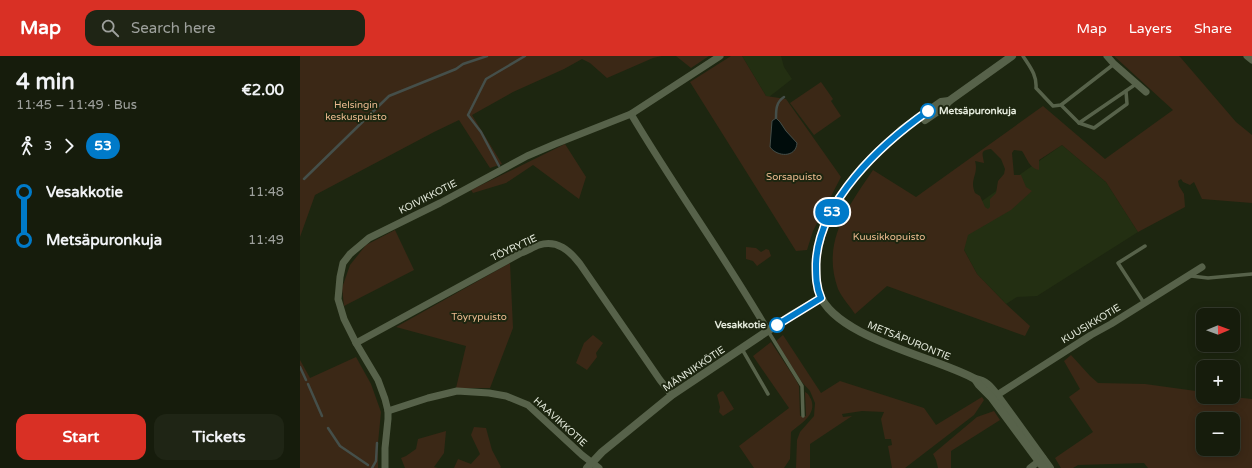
<!DOCTYPE html>
<html lang="en">
<head>
<meta charset="utf-8">
<style>
  body { margin:0; font-family:"Varela Round",sans-serif; background:#1f2515; color:#f1f3f6; height:100vh; display:flex; flex-direction:column; font-size:15px; white-space:nowrap }
  * { box-sizing:border-box; margin:0 }
  p { font-size:13px; color:#9ea19d }
  .icon { flex:none; width:22px; height:22px; fill:none; stroke:currentColor; stroke-width:2; stroke-linecap:round; stroke-linejoin:round }
  .map { position:relative; flex:1; overflow:hidden }
  .panel { display:flex; flex-direction:column; background:#161c0c; width:300px }
  .panel>* { flex:none }
  .badge { padding:0 8px; border-radius:13px; font-size:14px; line-height:26px }
  .needle { width:26px; rotate:89deg }
  .buttons { position:absolute; left:896px; top:252px; display:grid; gap:8px }
  .buttons a { display:grid; place-items:center; width:44px; height:44px; border-radius:8px; background:#161c0c; box-shadow:0 2px 10px #0003,0 0 0 1px #353a2d; font-size:20px }
  .map>.badge { position:absolute; translate:-50% -50%; box-shadow:0 0 0 2px #fff }
  .legs { display:flex; align-items:center; gap:6px; height:44px; padding:0 16px; font-size:13px }
  .legs p { margin-inline-start:auto }
  .overview { display:flex; align-items:center; justify-content:space-between; height:68px; padding:0 16px }
  h1 { font-size:22px; font-weight:700; line-height:30px }
  .cta { display:flex; gap:8px; margin-top:auto; padding:8px 16px }
  .cta a { flex:1; height:46px; border-radius:12px; background:#d93025; color:#fff; font-size:16px; font-weight:700; line-height:46px; text-align:center }
  .cta a+a { background:#1f2515; color:#f1f3f6 }
  ul { padding:0 16px; list-style:none }
  li { display:flex; align-items:center; gap:14px; height:48px; font-size:15px }
  li i { display:grid; place-items:center; width:6px; height:100%; margin:0 5px; background:currentColor }
  li i::after { content:''; width:10px; height:10px; margin:-5px; border:3px solid; border-radius:50%; background:#161c0c }
  li p { margin-inline-start:auto }
  li:first-child i { background:linear-gradient(#0000 50%,currentColor 0) }
  li:last-child i { background:linear-gradient(currentColor 50%,#0000 0) }
  header { display:flex; align-items:center; gap:24px; box-sizing:border-box; height:56px; padding:0 20px; background:#d93025; color:#fff }
  header strong { font-size:19px }
  nav { display:flex; gap:22px; margin-inline-start:auto; font-size:14px }
  .search { width:280px; height:36px; background:#1f2515; display:flex; align-items:center; gap:10px; box-sizing:border-box; padding:0 14px; border-radius:12px; color:#9ea19d; font-size:15px }
  main { display:flex; flex:1; min-height:0 }
  .map>svg:first-child { display:block }
  .built { fill:#232f12 }
  .green { fill:#3b2816; fill-rule:evenodd }
  .water { fill:#000c0b; stroke:#454f4a }
  .lines { fill:none; stroke-linecap:round; stroke-linejoin:round }
  .stream { stroke:#454f4a; stroke-width:2.5 }
  .service { stroke:#57624a; stroke-width:3.5 }
  .minor { stroke:#57624a; stroke-width:7 }
  .tertiary { stroke:#57624a; stroke-width:8 }
  .line-1-casing { stroke:#fff; stroke-width:9 }
  .line-1 { stroke:#007ac9; stroke-width:6 }
  .stop-1-dot { fill:#fff; stroke:#007ac9; stroke-width:2 }
  .labels { text-anchor:middle; dominant-baseline:central; stroke-width:4; stroke-linejoin:round; paint-order:stroke }
  .park-label { font-size:10px; fill:#ecbb90; stroke:#1d2610 }
  .stop-label { font-size:10px; font-weight:bold; fill:#e5ebdd; stroke:#1d2610; text-anchor:start }
  .street-label { font-size:10px; fill:#e5ebdd; stroke:#1d2610 }
</style>
</head>
<body>
<header>
<strong>Map</strong>
<div class="search"><svg class="icon" aria-label="search" viewBox="0 0 24 24"><circle cx="10" cy="10" r="6"/><path d="M15 15l6 6"/></svg>Search here</div>
<nav><a>Map</a><a>Layers</a><a>Share</a></nav>
</header>
<main>
<section class="panel">
<div class="overview"><div><h1>4 min</h1><p>11:45 – 11:49 · Bus</p></div><b>€2.00</b></div>
<div class="legs"><svg class="icon" aria-label="walk" viewBox="0 0 24 24"><circle cx="13" cy="4" r="2"/><path d="M13 8l-2 6 4 7M11 14l-3 7M7 12l3-4h3l4 4"/></svg>3<svg class="icon" aria-label="forward" viewBox="0 0 24 24"><path d="M9 5l7 7-7 7"/></svg><b class="badge" style="background:#007ac9;color:#fff">53</b></div>
<ul>
<li><i style="color:#007ac9"></i><b>Vesakkotie</b><p>11:48</p></li>
<li><i style="color:#007ac9"></i><b>Metsäpuronkuja</b><p>11:49</p></li>
</ul>
<div class="cta"><a>Start</a><a>Tickets</a></div>
</section>
<div class="map">
<svg width="952" height="412" viewBox="0 0 952 412">
  <rect width="100%" height="100%" fill="#1d2610"/>
  <g class="built">
    <path d="M442 0H481L484 11 492 23 469 41 466 40Z"/>
    <path d="M762 89 806 126 838 176 737 240 717 241 706 248 677 218 654 175 659 161Z"/>
  </g>
  <g class="green">
    <path d="M0 0H362L353 2 307 22 290 7 282 3 264 13 213 36 172 59 202 108 190 112 159 64 134 76 15 139 0 181Z"/>
    <path d="M376 0H409L391 12Z"/>
    <path d="M431 0H442L466 40 486 43 541 121 513 175 507 194 496 195 390 26Z"/>
    <path d="M814 0H879L881 2 936 66 952 79V147L902 143 894 126 890 129 883 126 881 123 878 125 879 130 884 138 885 151 838 176 806 126 762 89 739 104V114C729 112 727 102 722 95L714 94 712 97 714 119H721L726 131 732 135 711 154 668 179 664 194 677 218 706 248 730 270 725 280 587 230 555 258C550 250 542 242 538 233 521 186 548 151 573 114L616 141 743 50 805 103 873 54ZM691 93 701 103 705 113 704 118 698 125 696 137 690 143V151L688 153 685 151 680 140 675 137C669 123 679 119 675 105L684 107C683 99 679 94 691 93Z"/>
    <path d="M521 26 533 43 531 45 541 60 514 79 490 47Z"/>
    <path d="M265 88 286 121 279 143 233 109 206 127 173 137 171 134Z"/>
    <path d="M95 174 114 214 44 250 42 232 50 209 66 189Z"/>
    <path d="M446 191 456 192 461 196 466 193 469 194 471 200 457 210 453 205 446 203Z"/>
    <path d="M210 207 213 272 190 332H156L166 290 96 271Z"/>
    <path d="M293 279 303 287 296 297 297 301 287 314 276 307 284 287Z"/>
    <path d="M483 279 521 337 540 325 624 352 636 369 682 341 684 344 674 359 605 412H592L588 390 592 389 591 383H585L581 363 584 356 562 355 542 358 543 361 552 360 510 388V412H496L497 384 500 376 514 360 515 347 510 335 501 325 476 285Z"/>
    <path d="M471 286 496 324 499 330 500 360H506L505 336C509 338 509 340 511 343 517 359 501 367 491 376L490 403 484 412H454L439 390 489 352 453 300Z"/>
    <path d="M771 299 790 320 798 327 845 328 903 336V341H933L952 343V412H848L844 407 778 409 773 412H761L755 402 793 376 769 341 780 333 764 305ZM903 363H933V393H903Z"/>
    <path d="M56 301 71 328 81 356 78 387V412H0V304L10 322Z"/>
    <path d="M423 335 434 353 423 360 419 356 420 351 417 339 420 336Z"/>
    <path d="M694 355 700 364 651 395V412H638L636 404 633 398 677 361Z"/>
    <path d="M174 371 186 372 192 394 201 411 200 412H154L158 403 171 408 180 398 171 379Z"/>
    <path d="M146 375 144 397 134 411 138 412H105L101 402 106 400 116 393 118 383Z"/>
  </g>
  <path class="water" d="M476 62 480 66 486 75 497 87C496 102 477 101 470 91L472 65Z"/>
  <g class="lines">
    <g class="stream">
      <path d="M476 62C476 54 476 46 484 41"/>
      <path d="M199 110 181 76 168 59 186 23 225 0"/>
      <path d="M4 123 89 40 156 13 163 8 187 0"/>
      <path d="M0 311 6 324"/>
      <path d="M8 328 22 360"/>
      <path d="M28 372 40 390 68 409"/>
      <path d="M72 412 76 405 77 387"/>
    </g>
    <g class="service">
      <path d="M723 0C730 11 737 19 736 32L753 50 761 49 814 8"/>
      <path d="M761 49 779 67 836 28"/>
      <path d="M779 67 794 72 827 48 826 35"/>
      <path d="M891 220 908 222 952 218"/>
      <path d="M844 247 818 207 845 190"/>
      <path d="M468 275 502 330 503 360"/>
      <path d="M442 293 468 338"/>
    </g>
    <g class="minor">
      <path d="M807 0 814 8 846 36"/>
      <path d="M947 0 952 4"/>
      <path d="M331 58C375 132 425 201 468 275"/>
      <path d="M56 287 221 197C227 195 233 191 239 189 257 183 270 195 280 208L360 324 372 339"/>
      <path d="M694 341 791 279 811 268 902 211"/>
      <path d="M88 355 128 342 157 335 189 337 206 340 228 349 282 399 299 412"/>
      <path d="M85 412V392L88 363V355L85 343 78 324 56 287 44 263 38 243 40 221 43 207 50 198 69 182 140 147 227 100 255 88 331 58 420 0"/>
      <path d="M730 412 743 402"/>
    </g>
    <g class="tertiary">
      <path d="M649 45 641 46 601 74C594 84 583 90 574 99 563 110 552 123 543 136 528 158 517 183 516 209 516 218 516 229 519 237 535 282 636 301 675 323 686 325 690 330 697 339L750 412"/>
      <path d="M625 64 644 51 649 45 712 0"/>
      <path d="M675 323 679 329 692 342 743 411"/>
      <path d="M287 412 302 396 372 339 490 260 521 242"/>
    </g>
  </g>
  <g class="lines">
    <g class="line-1-casing">
      <path id="line-1" d="M477 269 521 242C516 231 516 220 516 208 518 146 581 88 628 55"/>
    </g>
    <use href="#line-1" class="line-1"/>
  </g>
  <g class="stop-1-dot">
    <circle cx="628" cy="55" r="7"/>
    <circle cx="477" cy="269" r="7"/>
  </g>
  <g class="labels">
    <g class="park-label">
      <text x="56" y="49">Helsingin<tspan x="56" dy="12">keskuspuisto</tspan></text>
      <text x="494" y="121">Sorsapuisto</text>
      <text x="589" y="181">Kuusikkopuisto</text>
      <text x="179" y="261">Töyrypuisto</text>
    </g>
    <g class="stop-label">
      <text x="639" y="55">Metsäpuronkuja</text>
      <text x="466" y="269" text-anchor="end">Vesakkotie</text>
    </g>
    <g class="street-label">
      <text transform="translate(128 141) rotate(-27)">KOIVIKKOTIE</text>
      <text transform="translate(214 192) rotate(-25)">TÖYRYTIE</text>
      <text transform="translate(791 268) rotate(-31)">KUUSIKKOTIE</text>
      <text transform="translate(609 285) rotate(22)">METSÄPURONTIE</text>
      <text transform="translate(394 313) rotate(-34)">MÄNNIKKÖTIE</text>
      <text transform="translate(260 366) rotate(42)">HAAVIKKOTIE</text>
    </g>
  </g>
</svg>
<div class="buttons">
<a><svg class="needle" viewBox="-14 -14 28 28"><path d="M0-13l5 13h-10z" fill="#e53935"/><path d="M0 13l5-13h-10z" fill="#9ea19d"/></svg></a>
<a>+</a>
<a>−</a>
</div>
<b class="badge" style="left:532px;top:156px;background:#007ac9;color:#fff">53</b>
</div>
</main>
</body>
</html>
